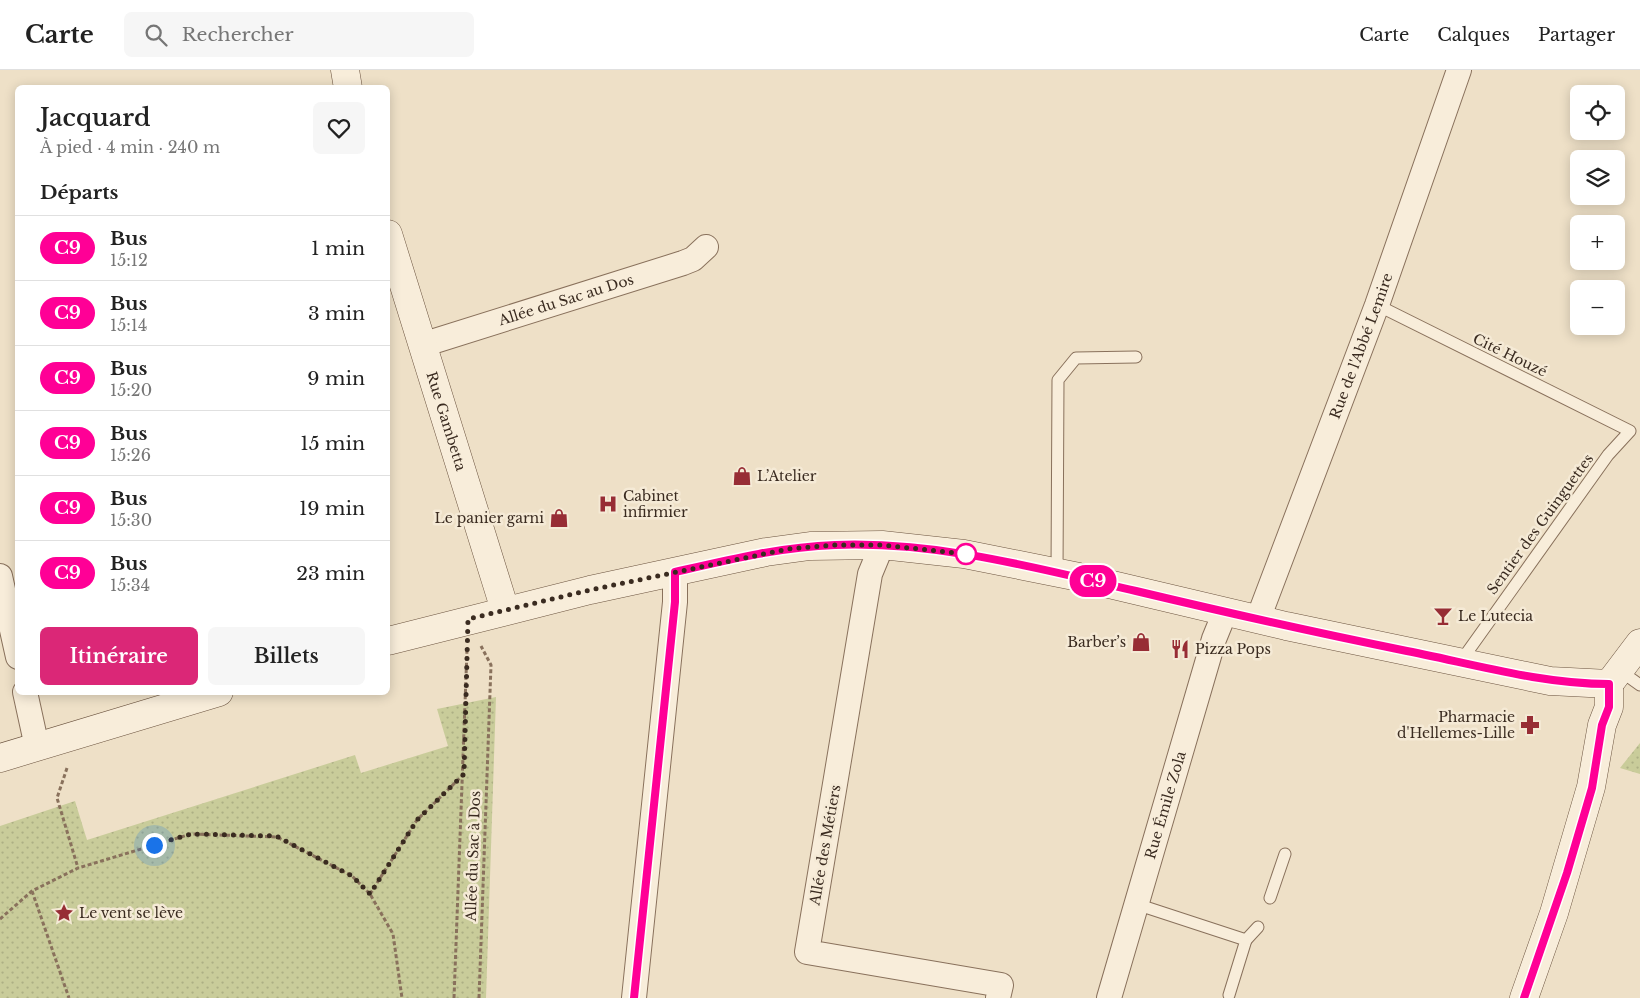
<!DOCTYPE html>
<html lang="fr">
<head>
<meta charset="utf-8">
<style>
  body { margin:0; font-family:"Libre Baskerville",serif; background:#f6f6f6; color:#222; height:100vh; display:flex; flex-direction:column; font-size:19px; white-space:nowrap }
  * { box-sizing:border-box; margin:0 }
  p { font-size:16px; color:#767676 }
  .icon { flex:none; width:28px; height:28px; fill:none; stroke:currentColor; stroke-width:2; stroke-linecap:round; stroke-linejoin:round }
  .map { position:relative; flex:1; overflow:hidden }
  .side { position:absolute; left:15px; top:15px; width:375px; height:610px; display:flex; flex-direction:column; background:#fff; border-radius:8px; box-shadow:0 2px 12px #0003 }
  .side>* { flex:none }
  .badge { padding:0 10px; border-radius:16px; font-size:18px; line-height:32px }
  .buttons { position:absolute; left:1570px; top:15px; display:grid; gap:10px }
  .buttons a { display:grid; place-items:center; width:55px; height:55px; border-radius:8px; background:#fff; box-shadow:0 2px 12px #0003; font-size:25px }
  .you { position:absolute; width:25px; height:25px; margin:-12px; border:4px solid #fff; border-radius:50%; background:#1a73e8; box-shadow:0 0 0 8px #1a73e833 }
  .map>.badge { position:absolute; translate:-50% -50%; box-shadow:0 0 0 2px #fff }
  h2 { padding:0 25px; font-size:19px; line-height:45px }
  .round { display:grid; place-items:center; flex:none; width:52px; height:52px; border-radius:8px; background:#f6f6f6 }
  .overview { display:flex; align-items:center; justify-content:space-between; height:85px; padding:0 25px }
  h1 { font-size:24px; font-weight:600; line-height:38px }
  .primary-button { display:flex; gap:10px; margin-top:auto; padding:10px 25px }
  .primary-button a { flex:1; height:58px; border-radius:8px; background:#db2777; color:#fff; font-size:20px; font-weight:600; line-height:58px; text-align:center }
  .primary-button a+a { background:#f6f6f6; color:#222 }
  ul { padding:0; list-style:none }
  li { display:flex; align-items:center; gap:15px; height:65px; padding:0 25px; border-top:1px solid #e0e0e0 }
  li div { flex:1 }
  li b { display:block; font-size:19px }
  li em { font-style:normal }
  li .badge { min-width:55px; font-weight:700; text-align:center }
  header { display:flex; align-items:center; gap:30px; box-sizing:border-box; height:70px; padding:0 25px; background:#fff; border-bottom:1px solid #e0e0e0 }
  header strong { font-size:24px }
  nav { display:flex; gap:28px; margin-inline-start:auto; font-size:18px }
  .search { width:350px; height:45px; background:#f6f6f6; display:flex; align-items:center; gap:12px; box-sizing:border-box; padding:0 18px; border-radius:8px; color:#767676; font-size:19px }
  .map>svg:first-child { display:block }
  .park { fill:url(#park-dots) }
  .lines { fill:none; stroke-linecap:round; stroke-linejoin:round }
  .lane-casing { stroke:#89715c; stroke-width:13 }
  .street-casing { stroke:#89715c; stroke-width:26 }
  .secondary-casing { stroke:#6b533f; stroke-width:29 }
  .path { stroke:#89715c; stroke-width:3; stroke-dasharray:4 2.5; stroke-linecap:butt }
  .lane { stroke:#f8edda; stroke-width:11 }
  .street { stroke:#f8edda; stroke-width:24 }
  .secondary { stroke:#f8edda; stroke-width:28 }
  .line-casing { stroke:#fff; stroke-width:11 }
  .line { stroke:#ff0096; stroke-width:8 }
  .walk { stroke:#3a2b20; stroke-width:5; stroke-dasharray:0 9 }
  .stop-dot { fill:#fff; stroke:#ff0096; stroke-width:2.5 }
  .labels { text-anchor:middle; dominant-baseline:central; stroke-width:5; stroke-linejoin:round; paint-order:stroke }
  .street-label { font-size:14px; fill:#3a2b20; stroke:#f5ead6 }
  .poi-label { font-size:14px; fill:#3a2b20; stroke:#f5ead6; text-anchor:start }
</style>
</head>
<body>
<header>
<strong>Carte</strong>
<div class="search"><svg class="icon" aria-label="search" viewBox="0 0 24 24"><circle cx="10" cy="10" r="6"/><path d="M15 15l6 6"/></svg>Rechercher</div>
<nav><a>Carte</a><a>Calques</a><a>Partager</a></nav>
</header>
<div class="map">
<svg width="1640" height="928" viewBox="0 0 1640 928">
  <defs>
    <pattern id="park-dots" width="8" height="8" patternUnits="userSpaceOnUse" patternTransform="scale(1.25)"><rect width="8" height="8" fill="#c9cc9a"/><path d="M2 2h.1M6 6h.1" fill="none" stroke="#adaf84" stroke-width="1.8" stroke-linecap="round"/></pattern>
  </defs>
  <rect width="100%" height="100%" fill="#eee0c7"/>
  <g class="park">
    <path d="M496 627 486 928H0V756L75 731 87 770 355 685 361 703 448 676 437 639Z"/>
    <path d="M1640 673V704L1620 698Z"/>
  </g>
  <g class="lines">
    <g class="lane-casing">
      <g id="lane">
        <path d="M1377 235 1630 361 1608 385 1461 591"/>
        <path d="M1057 503 1058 310 1076 288 1136 287"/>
        <path d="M1619 600 1640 615"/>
        <path d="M1270 828 1285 784"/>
        <path d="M1136 834 1246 870 1229 925"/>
        <path d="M1246 870 1258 857"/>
      </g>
    </g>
    <g class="street-casing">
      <g id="street">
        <path id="s1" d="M422 275 683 193 693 189 706 177"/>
        <path d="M882 475 870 504 807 882 1001 915 998 928"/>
        <path d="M0 506 18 587"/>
        <path id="s2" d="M1258 549 1377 235 1459 0"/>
        <path d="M25 622 37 677"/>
        <path d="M634 928 675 532V502"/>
        <path id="s3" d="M1109 928 1214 569 1225 542"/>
      </g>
    </g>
    <g class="secondary-casing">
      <g id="secondary">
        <path d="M345 0 348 18"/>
        <path id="s4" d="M388 164 505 540"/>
        <path d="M388 571 590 520 766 482 810 476 882 475 964 484 1079 507 1286 556 1550 611 1609 614"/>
        <path d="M1609 614 1640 573"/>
        <path d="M0 688 219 622"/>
        <path d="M1524 928 1554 843 1591 717 1602 655 1609 637V614"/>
      </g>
    </g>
    <g class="path">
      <path d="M67 698 57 728 78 798"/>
      <path d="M32 821 69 928"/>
      <path d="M370 824 417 750 464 704"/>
      <path d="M0 849 32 821 78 798 191 764 277 767 352 806 370 824 393 864 402 928"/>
      <path d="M454 928 467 580"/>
      <path d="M479 928 491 595 481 576"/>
    </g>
    <use href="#lane" class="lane"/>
    <use href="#street" class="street"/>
    <use href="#secondary" class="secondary"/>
  </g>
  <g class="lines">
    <g class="line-casing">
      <path id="line" d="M634 928 675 532V502C727 490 780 477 835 475 937 471 1037 498 1136 521 1224 542 1313 562 1402 580 1470 593 1539 614 1609 614V637L1602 655 1592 718 1567 803 1524 928"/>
    </g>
    <use href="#line" class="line"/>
    <path class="walk" d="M154 775 191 764 276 766 352 806 370 824 417 750 464 704 468 549 590 520 788 479 835 475H882L966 484"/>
  </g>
  <defs>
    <g id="shop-bare" transform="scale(1.5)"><path d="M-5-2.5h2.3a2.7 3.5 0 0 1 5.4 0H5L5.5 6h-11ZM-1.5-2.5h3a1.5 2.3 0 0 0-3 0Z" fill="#972d35" stroke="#f5ead6" stroke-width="2.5" paint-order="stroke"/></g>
    <g id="hospital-bare" transform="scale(1.5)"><path d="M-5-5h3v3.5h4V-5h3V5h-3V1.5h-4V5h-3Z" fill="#972d35" stroke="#f5ead6" stroke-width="2.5" paint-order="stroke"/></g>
    <g id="bar-bare" transform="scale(1.5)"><path d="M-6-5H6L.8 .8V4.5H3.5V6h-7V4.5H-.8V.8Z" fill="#972d35" stroke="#f5ead6" stroke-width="2.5" paint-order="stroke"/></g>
    <g id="restaurant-bare" transform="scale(1.5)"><path d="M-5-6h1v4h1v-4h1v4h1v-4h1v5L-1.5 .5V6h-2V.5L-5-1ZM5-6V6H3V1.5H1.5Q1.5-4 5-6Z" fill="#972d35" stroke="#f5ead6" stroke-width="2.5" paint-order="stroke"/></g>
    <g id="pharmacy-bare" transform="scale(1.5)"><path d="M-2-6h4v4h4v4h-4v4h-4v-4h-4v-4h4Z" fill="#972d35" stroke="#f5ead6" stroke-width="2.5" paint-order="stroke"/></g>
    <g id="sight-bare" transform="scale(1.5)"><path d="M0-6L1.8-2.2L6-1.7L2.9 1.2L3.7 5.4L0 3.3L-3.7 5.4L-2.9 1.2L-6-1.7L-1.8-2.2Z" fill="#972d35" stroke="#f5ead6" stroke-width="2.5" paint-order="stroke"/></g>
  </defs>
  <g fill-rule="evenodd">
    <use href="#shop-bare" x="742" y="406"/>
    <use href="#hospital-bare" x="608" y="434"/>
    <use href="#shop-bare" x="559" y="448"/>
    <use href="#bar-bare" x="1443" y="546"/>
    <use href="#shop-bare" x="1141" y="572"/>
    <use href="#restaurant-bare" x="1180" y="579"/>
    <use href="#pharmacy-bare" x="1530" y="655"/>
    <use href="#sight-bare" x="64" y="843"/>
  </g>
  <circle class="stop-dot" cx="966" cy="484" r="10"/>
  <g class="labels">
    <g class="street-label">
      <text stroke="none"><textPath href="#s1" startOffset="151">Allée du Sac au Dos</textPath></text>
      <text stroke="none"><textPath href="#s2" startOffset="292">Rue de l'Abbé Lemire</textPath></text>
      <text transform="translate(1510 285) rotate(26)">Cité Houzé</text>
      <text stroke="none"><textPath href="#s4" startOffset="196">Rue Gambetta</textPath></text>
      <text transform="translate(1540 454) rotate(-54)">Sentier des Guinguettes</text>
      <text stroke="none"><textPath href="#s3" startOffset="201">Rue Émile Zola</textPath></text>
      <text transform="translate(825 775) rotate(-80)">Allée des Métiers</text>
      <text transform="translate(473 786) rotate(-88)">Allée du Sac à Dos</text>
    </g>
    <g class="poi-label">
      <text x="757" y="406">L’Atelier</text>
      <text x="623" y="426">Cabinet<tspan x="623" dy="16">infirmier</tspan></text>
      <text x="544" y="448" text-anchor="end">Le panier garni</text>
      <text x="1458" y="546">Le Lutecia</text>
      <text x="1126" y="572" text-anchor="end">Barber’s</text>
      <text x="1195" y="579">Pizza Pops</text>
      <text x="1515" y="647" text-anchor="end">Pharmacie<tspan x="1515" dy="16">d'Hellemes-Lille</tspan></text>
      <text x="79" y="843">Le vent se lève</text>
    </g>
  </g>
</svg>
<div class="buttons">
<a><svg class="icon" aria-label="locate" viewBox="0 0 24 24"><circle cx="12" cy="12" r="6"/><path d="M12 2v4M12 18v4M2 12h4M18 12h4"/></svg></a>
<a><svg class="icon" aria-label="layers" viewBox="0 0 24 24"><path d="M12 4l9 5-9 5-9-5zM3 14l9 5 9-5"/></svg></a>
<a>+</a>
<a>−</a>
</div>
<div class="you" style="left:154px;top:775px"></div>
<b class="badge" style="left:1093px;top:511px;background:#ff0096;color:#fff">C9</b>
<section class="side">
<div class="overview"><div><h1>Jacquard</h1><p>À pied · 4 min · 240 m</p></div><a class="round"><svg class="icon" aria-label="heart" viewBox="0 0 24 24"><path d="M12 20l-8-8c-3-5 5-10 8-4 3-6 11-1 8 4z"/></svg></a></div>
<h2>Départs</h2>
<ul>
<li><span class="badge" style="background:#ff0096;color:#fff">C9</span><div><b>Bus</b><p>15:12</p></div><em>1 min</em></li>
<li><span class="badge" style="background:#ff0096;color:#fff">C9</span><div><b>Bus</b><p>15:14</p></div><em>3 min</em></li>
<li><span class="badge" style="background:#ff0096;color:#fff">C9</span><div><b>Bus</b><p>15:20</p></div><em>9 min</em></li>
<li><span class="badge" style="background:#ff0096;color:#fff">C9</span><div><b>Bus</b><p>15:26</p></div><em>15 min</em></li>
<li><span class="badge" style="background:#ff0096;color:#fff">C9</span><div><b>Bus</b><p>15:30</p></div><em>19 min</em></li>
<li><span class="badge" style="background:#ff0096;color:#fff">C9</span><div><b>Bus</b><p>15:34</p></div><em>23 min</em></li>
</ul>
<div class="primary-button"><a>Itinéraire</a><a>Billets</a></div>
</section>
</div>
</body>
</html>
